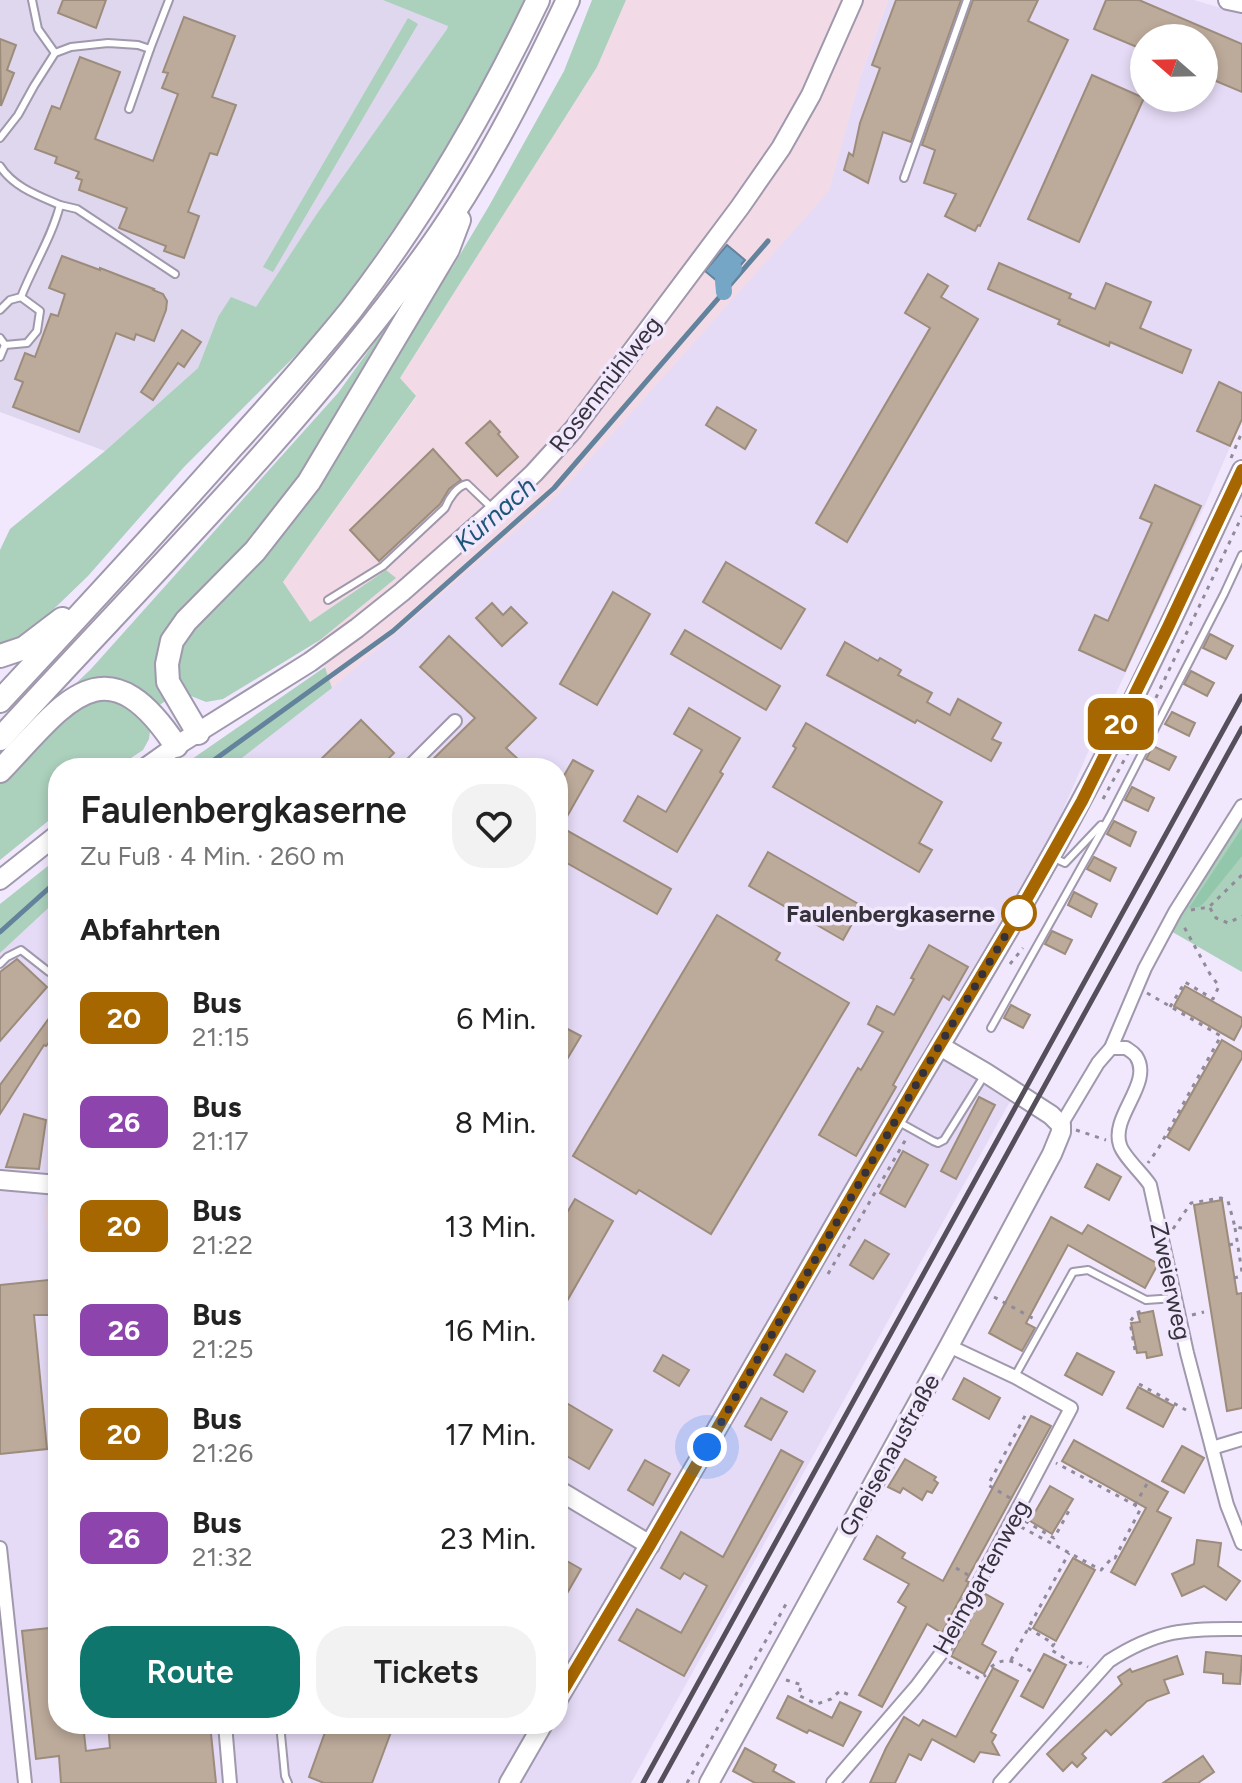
<!DOCTYPE html>
<html lang="de">
<head>
<meta charset="utf-8">
<style>
  body { margin:0; font-family:Figtree,sans-serif; background:#f2f2f2; color:#222; height:100vh; display:flex; flex-direction:column; font-size:30px; white-space:nowrap }
  * { box-sizing:border-box; margin:0 }
  p { font-size:26px; color:#767676 }
  .icon { flex:none; width:44px; height:44px; fill:none; stroke:currentColor; stroke-width:2; stroke-linecap:round; stroke-linejoin:round }
  .map { position:relative; flex:1; overflow:hidden }
  .side { position:absolute; left:48px; top:758px; width:520px; height:976px; display:flex; flex-direction:column; background:#fff; border-radius:32px; box-shadow:0 4px 12px #0003 }
  .side>* { flex:none }
  .badge { padding:0 16px; border-radius:12px; font-size:28px; line-height:52px }
  .needle { width:52px; rotate:290deg }
  .fabs { position:absolute; left:1130px; top:24px; display:grid; gap:16px }
  .fabs a { display:grid; place-items:center; width:88px; height:88px; border-radius:50%; background:#fff; box-shadow:0 4px 12px #0003; font-size:40px }
  .you { position:absolute; width:40px; height:40px; margin:-20px; border:6px solid #fff; border-radius:50%; background:#1a73e8; box-shadow:0 0 0 12px #1a73e833 }
  .map>.badge { position:absolute; translate:-50% -50%; box-shadow:0 0 0 4px #fff }
  h2 { padding:0 32px; font-size:30px; line-height:72px }
  .round { display:grid; place-items:center; flex:none; width:84px; height:84px; border-radius:32px; background:#f2f2f2 }
  .overview { display:flex; align-items:center; justify-content:space-between; height:136px; padding:0 32px }
  h1 { font-size:38px; font-weight:600; line-height:60px }
  .button { display:flex; gap:16px; margin-top:auto; padding:16px 32px }
  .button a { flex:1; height:92px; border-radius:32px; background:#0f766e; color:#fff; font-size:32px; font-weight:600; line-height:92px; text-align:center }
  .button a+a { background:#f2f2f2; color:#222 }
  ul { padding:0; list-style:none }
  li { display:flex; align-items:center; gap:24px; height:104px; padding:0 32px }
  li div { flex:1 }
  li b { display:block; font-size:30px }
  li em { font-style:normal }
  li .badge { min-width:88px; font-weight:700; text-align:center }
  .map>svg:first-child { display:block }
  .built { fill:#e5dbf6; fill-rule:evenodd }
  .industrial { fill:#f2dbe7 }
  .education { fill:#dfd7ed }
  .green { fill:#abd0bc }
  .forest { fill:#92c7ab }
  .water { fill:#76a6c5; stroke:#63839c; stroke-width:2 }
  .lines { fill:none; stroke-linecap:round; stroke-linejoin:round }
  .stream { stroke:#63839c; stroke-width:5 }
  .canal { stroke:#76a6c5; stroke-width:16 }
  .building { fill:#bcaa9a; stroke:#9c8c7c; stroke-width:2 }
  .lane-casing { stroke:#a098ac; stroke-width:10 }
  .street-casing { stroke:#a098ac; stroke-width:16 }
  .secondary-casing { stroke:#a098ac; stroke-width:22 }
  .highway-casing { stroke:#a098ac; stroke-width:26 }
  .path { stroke:#908a99; stroke-width:3; stroke-dasharray:4 6; stroke-linecap:butt }
  .lane { stroke:#fff; stroke-width:6 }
  .street { stroke:#fff; stroke-width:12 }
  .secondary { stroke:#fff; stroke-width:18 }
  .highway { stroke:#fff; stroke-width:22 }
  .rail { stroke:#544f5a; stroke-width:5 }
  .line-casing { stroke:#fff; stroke-width:18 }
  .line { stroke:#a76700; stroke-width:12 }
  .walk { stroke:#36323b; stroke-width:8; stroke-dasharray:0 14.4 }
  .stop-dot { fill:#fff; stroke:#a76700; stroke-width:4 }
  .labels { text-anchor:middle; dominant-baseline:central; stroke-width:7; stroke-linejoin:round; paint-order:stroke }
  .street-label { font-size:24px; fill:#36323b; stroke:#f1e8fe }
  .stop-label { font-size:24px; font-weight:bold; fill:#36323b; stroke:#f1e8fe; text-anchor:end }
  .water-label { font-size:26px; font-style:italic; fill:#1d5676; stroke:#f1e8fe }
</style>
</head>
<body>
<div class="map">
<svg width="1242" height="1783" viewBox="0 0 1242 1783">
  <rect width="100%" height="100%" fill="#f1e8fe"/>
  <path class="built" d="M888 0H1194L1224 9 1242 11V419L1205 505 1089 750 1017 916 950 1044 1017 1089 631 1783H0V953L58 899V1724H558V768H229L332 688 861 75ZM1144 38H1204V98H1144Z"/>
  <g class="industrial">
    <path d="M626 0H888L861 75 829 191 558 495 332 688 310 622 283 582 416 397 400 378 597 67Z"/>
    <path d="M45 1205 58 1206V1362L54 1315Z"/>
  </g>
  <path class="education" d="M0 0H459L447 29 316 215 256 308 218 317 198 368 105 451 0 412Z"/>
  <g class="green">
    <path d="M383 0H524L498 57 435 169 354 286 307 344 184 467 88 576 32 630 10 643 0 646V550L10 529 105 451 198 368 218 317 231 297 256 307 316 215 447 29 448 26Z"/>
    <path d="M592 0H626L597 67 400 378 416 396 283 582 310 622 386 570 396 578 320 640 223 699 206 702 191 696 189 698 178 685 176 652 214 603 416 316 452 268 489 206 564 71Z"/>
    <path d="M408 18 418 24 273 272 263 267Z"/>
    <path d="M420 279 277 514 187 609 167 700 158 706 149 695 138 689 67 692 91 669 338 393Z"/>
    <path d="M325 667 332 688 229 768H179Z"/>
    <path d="M93 701C121 701 136 706 150 731L149 739 143 750 116 768H58V813L0 860V783L23 758 32 754 42 742 47 732 62 718Z"/>
    <path d="M1242 814V972L1169 930Z"/>
    <path d="M58 858V899L0 953V904Z"/>
  </g>
  <path class="forest" d="M1242 828V856L1204 903 1199 907 1189 908Z"/>
  <path class="water" d="M727 245 745 260 723 286 705 271Z"/>
  <g class="lines">
    <g class="stream">
      <path d="M203 768 393 631 554 488 768 241"/>
      <path d="M0 932 58 880"/>
    </g>
    <path class="canal" d="M724 292 723 281 734 268"/>
  </g>
  <g class="building">
    <path d="M63 0H106L96 28 58 13Z"/>
    <path d="M896 0H961L911 142 883 132 868 183 844 170 849 153 853 156 860 123 880 68 872 65Z"/>
    <path d="M973 0H1038L1028 21 1068 40 980 226 978 225 975 231 945 216 956 194 924 183 935 150 922 145Z"/>
    <path d="M1106 0H1139L1242 44V92L1204 76V38H1144V50L1094 29Z"/>
    <path d="M184 17 235 36 212 97 236 105 217 155 210 153 188 212 199 216 184 258 164 251 166 246 119 228 127 208 79 190 82 180 76 178 79 172 55 163 57 157 35 149 52 106 60 109 80 57 120 72 95 139 153 161 178 94 162 88 168 73 163 72Z"/>
    <path d="M0 39 16 45 7 70 14 73 1 106Z"/>
    <path d="M1092 75 1144 98 1079 242 1028 219Z"/>
    <path d="M62 256 100 270V268L154 289 153 290 163 294 167 301 166 310 154 341 136 334 134 340 116 333 79 432 13 407 23 382 15 379 25 353 35 357 51 314 58 316 65 294 49 288Z"/>
    <path d="M999 263 1071 294 1069 298 1095 309 1106 283 1151 302 1140 328 1191 350 1182 373 1110 342 1109 346 1058 324 1060 320 988 289Z"/>
    <path d="M928 274 948 286 941 297 978 319 847 542 816 523 930 328 905 313Z"/>
    <path d="M182 330 201 342 184 367 178 363 153 400 141 392Z"/>
    <path d="M1219 382 1242 393V419L1230 446 1197 431Z"/>
    <path d="M717 407 756 430 745 449 706 425Z"/>
    <path d="M490 421 500 432 498 434 518 457 497 476 466 443Z"/>
    <path d="M433 449 461 480 449 489 440 504 379 561 350 530Z"/>
    <path d="M1155 485 1201 506 1125 671 1079 650 1095 615 1108 621 1152 523 1140 518Z"/>
    <path d="M726 562 805 609 781 649 703 602Z"/>
    <path d="M613 592 650 614 597 705 560 684Z"/>
    <path d="M492 603 503 615 511 607 527 623 502 646 476 618Z"/>
    <path d="M685 630 780 686 766 710 671 654Z"/>
    <path d="M1210 634 1233 646 1226 659 1203 648Z"/>
    <path d="M449 636 536 718 506 748 518 759 511 768H424L475 718 420 667Z"/>
    <path d="M845 642 878 661 880 658 901 670 898 675 932 693 927 702 950 715 958 699 1001 723 992 739 1001 743 991 761 917 720 915 723 827 675Z"/>
    <path d="M1191 671 1214 683 1207 696 1184 684Z"/>
    <path d="M689 708 740 738 720 772 723 774 677 852 624 821 638 796 666 812 702 750 674 734Z"/>
    <path d="M1172 712 1195 723 1189 736 1165 724Z"/>
    <path d="M361 720 394 753 379 768H312Z"/>
    <path d="M806 723 942 802 919 843 932 850 919 872 773 787 796 748 793 746Z"/>
    <path d="M1153 746 1176 757 1169 770 1146 759Z"/>
    <path d="M573 760 593 771 561 827 671 889 657 914 558 858V786Z"/>
    <path d="M1132 787 1154 798 1148 811 1125 800Z"/>
    <path d="M1114 821 1136 832 1130 846 1107 834Z"/>
    <path d="M768 852 862 906 843 940 749 886Z"/>
    <path d="M1094 857 1116 868 1110 881 1087 869Z"/>
    <path d="M1074 892 1097 904 1091 917 1068 905Z"/>
    <path d="M717 915 780 953 776 960 849 1003 711 1234 639 1190 636 1194 573 1156Z"/>
    <path d="M1052 931 1072 940 1065 954 1045 944Z"/>
    <path d="M929 945 968 967 949 1000 943 996 893 1085 896 1087 856 1156 819 1135 858 1068 861 1070 883 1032 868 1024 877 1006 894 1015 914 979 911 978Z"/>
    <path d="M17 959 47 987 0 1041V972Z"/>
    <path d="M1185 986 1242 1018V1025L1234 1040 1174 1006Z"/>
    <path d="M1011 1005 1030 1015 1023 1028 1004 1018Z"/>
    <path d="M58 1006V1032L46 1046 44 1045 0 1114V1085Z"/>
    <path d="M558 1024 581 1036 566 1061 558 1057Z"/>
    <path d="M1222 1040 1242 1052V1058L1189 1150 1167 1137Z"/>
    <path d="M979 1097 995 1105 956 1179 941 1171Z"/>
    <path d="M24 1114 46 1120 39 1169 6 1167Z"/>
    <path d="M903 1151 928 1165 905 1207 880 1193Z"/>
    <path d="M1097 1164 1121 1177 1109 1200 1085 1187Z"/>
    <path d="M575 1199 613 1221 567 1301 558 1295V1228Z"/>
    <path d="M1222 1200 1237 1294 1242 1293V1408L1227 1411 1194 1205Z"/>
    <path d="M1051 1217 1082 1234 1088 1225 1158 1264 1145 1288 1068 1245 1026 1323 1035 1328 1022 1351 989 1333Z"/>
    <path d="M865 1240 889 1254 873 1279 850 1265Z"/>
    <path d="M58 1279V1315H34L47 1449 0 1454V1285Z"/>
    <path d="M1153 1311 1162 1355 1147 1358 1146 1352 1137 1353 1131 1323 1140 1322 1138 1314Z"/>
    <path d="M1077 1353 1114 1372 1102 1395 1065 1375Z"/>
    <path d="M786 1354 815 1371 803 1392 774 1375Z"/>
    <path d="M663 1355 689 1370 679 1386 654 1371Z"/>
    <path d="M964 1378 1000 1398 989 1419 953 1399Z"/>
    <path d="M1138 1387 1174 1406 1163 1427 1127 1408Z"/>
    <path d="M558 1398 612 1430 589 1469 558 1451Z"/>
    <path d="M761 1398 787 1412 771 1440 745 1426Z"/>
    <path d="M1031 1416 1051 1426 966 1581 969 1582 942 1633 927 1624 882 1707 859 1695 906 1607 898 1602 909 1584 864 1559 877 1536 905 1553 902 1558 943 1581Z"/>
    <path d="M1074 1440 1168 1492 1157 1511 1171 1518 1135 1585 1111 1572 1146 1508 1062 1461Z"/>
    <path d="M1182 1446 1204 1458 1184 1493 1162 1481Z"/>
    <path d="M781 1450 803 1462 684 1676 619 1640 637 1609 681 1633 707 1586 684 1573 680 1579 661 1568 681 1532 723 1557Z"/>
    <path d="M905 1459 936 1477 934 1480 938 1483 932 1493 927 1491 922 1500 903 1488 900 1493 888 1487Z"/>
    <path d="M645 1460 670 1474 653 1505 628 1490Z"/>
    <path d="M1050 1486 1073 1499 1052 1534 1030 1521Z"/>
    <path d="M1197 1540 1221 1543 1218 1566 1240 1581 1226 1600 1204 1586 1182 1596 1172 1574 1194 1564Z"/>
    <path d="M558 1556 581 1569 558 1609Z"/>
    <path d="M1073 1558 1095 1570 1056 1641 1033 1628Z"/>
    <path d="M984 1593 1003 1604 982 1644 996 1652 984 1674 951 1656Z"/>
    <path d="M58 1627V1724H83L86 1751 110 1748 108 1724H210L216 1783H61L59 1756 36 1759 22 1631Z"/>
    <path d="M1206 1652 1242 1656 1240 1684 1223 1683V1674L1204 1672Z"/>
    <path d="M1044 1654 1066 1665 1043 1708 1021 1696Z"/>
    <path d="M1177 1656 1183 1674 1164 1680 1169 1693 1147 1701 1111 1735 1106 1730 1082 1754 1086 1758 1077 1767 1072 1762 1063 1771 1047 1754 1122 1684 1118 1677 1130 1669 1132 1672Z"/>
    <path d="M993 1668 1018 1681 991 1732 996 1735 992 1742 999 1755 980 1752 974 1762 932 1739 921 1760 909 1754 895 1783H870L886 1748 904 1717 919 1726 923 1720 956 1737Z"/>
    <path d="M788 1696 832 1718 840 1702 861 1712 843 1746 809 1730 807 1733 777 1718Z"/>
    <path d="M328 1724H358L371 1729 373 1724H394L372 1783H324L309 1777Z"/>
    <path d="M745 1748 776 1765 773 1771 795 1783H755L733 1771Z"/>
    <path d="M1203 1756 1214 1772 1198 1783H1163Z"/>
  </g>
  <g class="lines">
    <g class="lane-casing">
      <g id="lane">
        <path d="M32 0 38 29 55 53"/>
        <path d="M129 109 150 49"/>
        <path d="M0 138 18 115 34 86 55 53 71 47 108 43 138 45 150 49 169 0"/>
        <path d="M0 166C13 187 39 196 60 205 52 237 33 266 21 297L10 300 0 310"/>
        <path d="M904 178 967 0"/>
        <path d="M60 205 77 209 175 274"/>
        <path d="M0 338 5 345 0 357"/>
        <path d="M5 345 27 343 37 331 40 311 21 297"/>
        <path d="M328 600 383 566 445 508C449 498 457 486 467 484L492 508"/>
        <path d="M1054 858 1065 863 1101 825"/>
        <path d="M0 964 7 957 21 950 49 972"/>
        <path d="M991 1028 1110 816 1224 594 1242 555"/>
        <path d="M897 1121 933 1141 938 1143 944 1140 984 1076"/>
        <path d="M1015 1376 1073 1272 1088 1270 1146 1300 1175 1298"/>
        <path d="M280 1724 285 1776 288 1783"/>
      </g>
    </g>
    <g class="street-casing">
      <g id="street">
        <path d="M408 768 455 721"/>
        <path d="M1111 1048H1126C1129 1050 1133 1052 1136 1056 1154 1083 1110 1116 1120 1145 1123 1156 1143 1174 1150 1185L1187 1353 1227 1505 1242 1543"/>
        <path d="M1061 1125 1098 1063 1111 1048 1145 968 1175 912 1242 806"/>
        <path d="M1212 1448 1242 1439"/>
        <path d="M0 1548 25 1783"/>
        <path d="M225 1724 230 1783"/>
        <path d="M833 1783 916 1687 943 1651 1071 1408 1015 1377 949 1346"/>
        <path d="M1000 1783 1109 1661C1157 1630 1186 1628 1242 1629"/>
      </g>
    </g>
    <g class="secondary-casing">
      <g id="secondary">
        <path d="M1228 0 1242 3"/>
        <path d="M145 768 176 746 310 662 357 628 402 592 495 510 534 473 573 430 740 207 781 148 811 95 853 0"/>
        <path d="M0 880 58 834"/>
        <path d="M0 1180 58 1185"/>
        <path d="M558 1490 650 1545"/>
        <path d="M558 1699C660 1530 758 1358 857 1186 931 1058 1011 932 1081 801 1139 693 1190 581 1242 470"/>
        <path d="M509 1783 543 1724"/>
        <path d="M709 1783 949 1346 1052 1154 1061 1132V1125L1051 1115 986 1073 940 1046"/>
      </g>
    </g>
    <g class="highway-casing">
      <g id="highway">
        <path d="M0 656 24 648 62 619"/>
        <path d="M0 701C78 617 156 533 232 447 273 402 313 357 351 310 425 214 486 109 538 0"/>
        <path d="M198 733 168 682 167 664 172 641 186 621 255 551 309 482 448 249 459 220"/>
        <path d="M0 739C143 582 294 434 419 263 479 182 525 91 568 0"/>
        <path d="M0 771C64 704 105 638 176 746"/>
      </g>
    </g>
    <g class="path">
      <path d="M1231 458 1242 432"/>
      <path d="M1143 725 1242 516"/>
      <path d="M1103 799 1128 753"/>
      <path d="M1210 908 1216 918 1228 923 1242 916"/>
      <path d="M1191 910 1209 907 1242 875"/>
      <path d="M1010 964 1023 948"/>
      <path d="M1147 993 1221 1036 1158 1149 1148 1163"/>
      <path d="M1170 1007 1185 982 1213 999 1219 986 1210 974 1183 925"/>
      <path d="M1076 1130 1106 1140"/>
      <path d="M1235 1228 1242 1272"/>
      <path d="M1173 1229 1191 1203 1221 1198 1228 1201 1235 1227 1242 1228"/>
      <path d="M1229 1245 1237 1243"/>
      <path d="M828 1274 906 1139"/>
      <path d="M1234 1278 1242 1276"/>
      <path d="M994 1297 1036 1320"/>
      <path d="M1192 1315 1204 1312"/>
      <path d="M1135 1350 1130 1322 1136 1313 1142 1311"/>
      <path d="M1139 1384 1186 1410"/>
      <path d="M1010 1498 988 1485 1026 1414"/>
      <path d="M1135 1505 1148 1482"/>
      <path d="M1025 1521 1054 1538 1070 1509"/>
      <path d="M1021 1527 1101 1570 1113 1557 1115 1558 1140 1510 1135 1505 1056 1463"/>
      <path d="M956 1568 970 1576"/>
      <path d="M1028 1628 1054 1644 1050 1649 1075 1665 1081 1663 1088 1667"/>
      <path d="M1011 1660 1069 1553"/>
      <path d="M949 1662 980 1679 986 1675"/>
      <path d="M991 1667C1006 1654 1019 1664 1034 1673"/>
      <path d="M786 1680 802 1685 798 1695 817 1704 831 1699 840 1691 852 1696"/>
      <path d="M687 1783 786 1604"/>
    </g>
    <use href="#lane" class="lane"/>
    <use href="#street" class="street"/>
    <use href="#secondary" class="secondary"/>
    <use href="#highway" class="highway"/>
    <g class="rail">
      <path d="M643 1783 1242 696"/>
      <path d="M660 1783 1242 728"/>
    </g>
  </g>
  <g class="lines">
    <g class="line-casing">
      <path id="line" d="M558 1699 650 1545 920 1078 1017 916 1082 801 1168 627 1242 470"/>
    </g>
    <use href="#line" class="line"/>
    <path class="walk" d="M707 1447 920 1078 1019 913"/>
  </g>
  <circle class="stop-dot" cx="1019" cy="913" r="16"/>
  <g class="labels">
    <g class="street-label">
      <text transform="translate(605 384) rotate(-52)">Rosenmühlweg</text>
      <text transform="translate(1171 1281) rotate(78)">Zweierweg</text>
      <text transform="translate(889 1455) rotate(-61)">Gneisenaustraße</text>
      <text transform="translate(981 1577) rotate(-61)">Heimgartenweg</text>
    </g>
    <g class="stop-label">
      <text x="995" y="913">Faulenbergkaserne</text>
    </g>
    <g class="water-label">
      <text transform="translate(495 514) rotate(-41)">Kürnach</text>
    </g>
  </g>
</svg>
<div class="fabs">
<a><svg class="needle" viewBox="-14 -14 28 28"><path d="M0-13l5 13h-10z" fill="#e53935"/><path d="M0 13l5-13h-10z" fill="#767676"/></svg></a>
</div>
<div class="you" style="left:707px;top:1447px"></div>
<b class="badge" style="left:1121px;top:724px;background:#a76700;color:#fff">20</b>
<section class="side">
<div class="overview"><div><h1>Faulenbergkaserne</h1><p>Zu Fuß · 4 Min. · 260 m</p></div><a class="round"><svg class="icon" aria-label="heart" viewBox="0 0 24 24"><path d="M12 20l-8-8c-3-5 5-10 8-4 3-6 11-1 8 4z"/></svg></a></div>
<h2>Abfahrten</h2>
<ul>
<li><span class="badge" style="background:#a76700;color:#fff">20</span><div><b>Bus</b><p>21:15</p></div><em>6 Min.</em></li>
<li><span class="badge" style="background:#8e44ad;color:#fff">26</span><div><b>Bus</b><p>21:17</p></div><em>8 Min.</em></li>
<li><span class="badge" style="background:#a76700;color:#fff">20</span><div><b>Bus</b><p>21:22</p></div><em>13 Min.</em></li>
<li><span class="badge" style="background:#8e44ad;color:#fff">26</span><div><b>Bus</b><p>21:25</p></div><em>16 Min.</em></li>
<li><span class="badge" style="background:#a76700;color:#fff">20</span><div><b>Bus</b><p>21:26</p></div><em>17 Min.</em></li>
<li><span class="badge" style="background:#8e44ad;color:#fff">26</span><div><b>Bus</b><p>21:32</p></div><em>23 Min.</em></li>
</ul>
<div class="button"><a>Route</a><a>Tickets</a></div>
</section>
</div>
</body>
</html>
